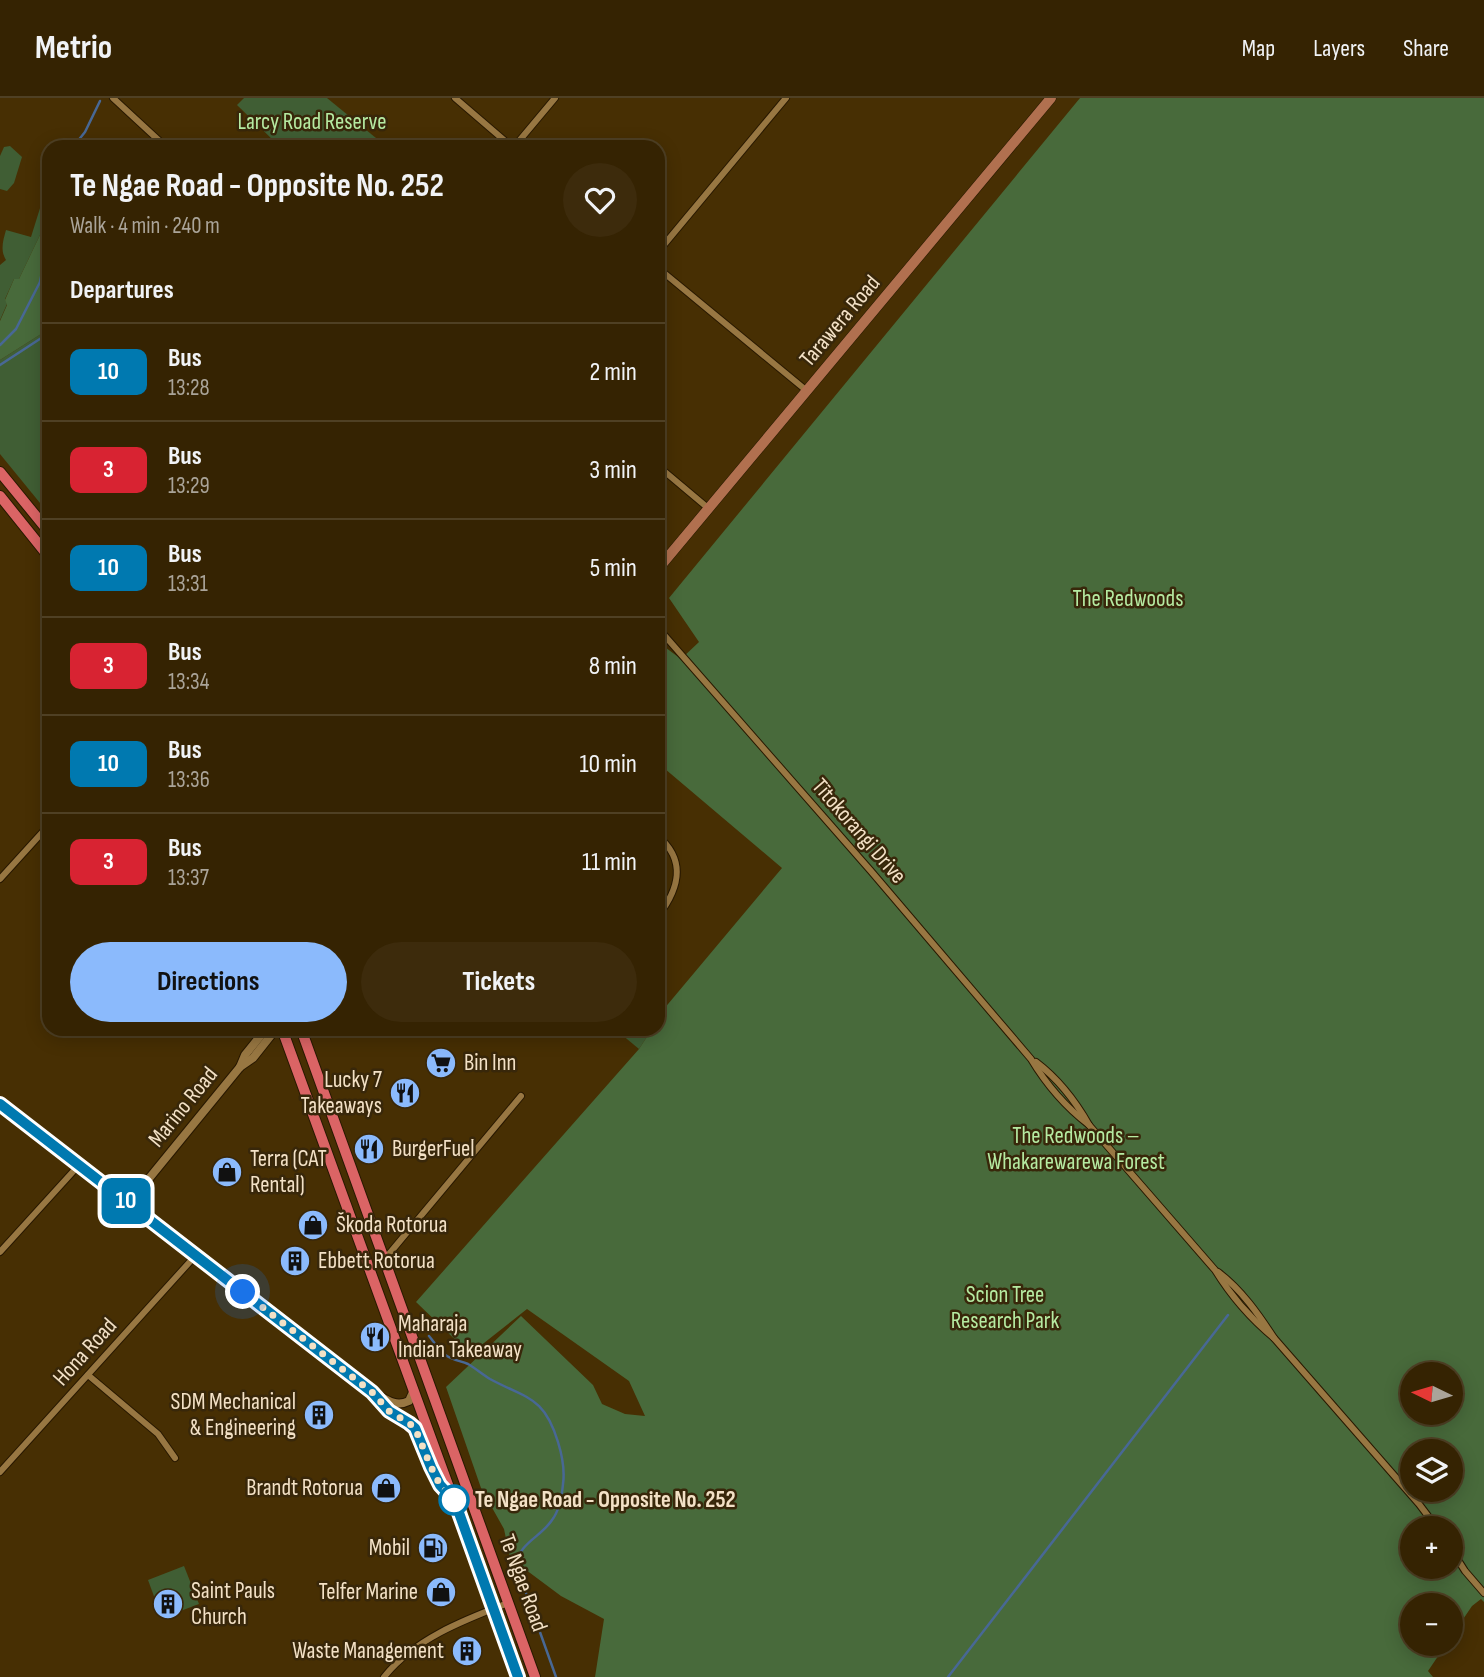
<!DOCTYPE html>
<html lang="en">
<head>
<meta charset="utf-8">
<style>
  body { margin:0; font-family:"Sofia Sans Condensed",sans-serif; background:#3d2b0c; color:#f1f3f6; height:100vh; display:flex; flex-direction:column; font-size:26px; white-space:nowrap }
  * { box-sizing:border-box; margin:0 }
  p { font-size:23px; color:#aaa499 }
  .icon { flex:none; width:38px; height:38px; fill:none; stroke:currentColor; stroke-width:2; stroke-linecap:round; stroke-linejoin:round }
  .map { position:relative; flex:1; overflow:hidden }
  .drawer { position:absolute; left:42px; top:42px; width:623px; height:896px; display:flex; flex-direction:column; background:#352302; border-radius:21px; box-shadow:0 4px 18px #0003,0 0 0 2px #4f4024 }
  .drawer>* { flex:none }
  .badge { padding:0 14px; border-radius:10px; font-size:24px; line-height:46px }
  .needle { width:46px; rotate:275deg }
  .controls { position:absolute; left:1400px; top:1264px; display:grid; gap:14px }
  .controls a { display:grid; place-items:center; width:63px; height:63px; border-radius:50%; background:#352302; box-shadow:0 4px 18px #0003,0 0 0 2px #4f4024; font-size:35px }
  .you { position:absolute; width:35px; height:35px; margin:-18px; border:5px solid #fff; border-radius:50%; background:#1a73e8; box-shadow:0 0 0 10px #1a73e833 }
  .map>.badge { position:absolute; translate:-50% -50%; box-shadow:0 0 0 4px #fff }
  h2 { padding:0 28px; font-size:26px; line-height:63px }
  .round { display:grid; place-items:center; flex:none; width:74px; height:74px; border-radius:37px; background:#3d2b0c }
  .summary { display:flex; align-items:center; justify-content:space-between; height:119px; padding:0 28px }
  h1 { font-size:33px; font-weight:700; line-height:52px }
  .cta { display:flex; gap:14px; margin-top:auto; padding:14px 28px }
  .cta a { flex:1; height:80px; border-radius:42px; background:#8bbafc; color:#111; font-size:28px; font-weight:700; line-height:80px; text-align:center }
  .cta a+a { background:#3d2b0c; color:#f1f3f6 }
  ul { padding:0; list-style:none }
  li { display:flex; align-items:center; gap:21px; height:98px; padding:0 28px; border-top:2px solid #4f4024 }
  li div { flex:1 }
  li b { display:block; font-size:26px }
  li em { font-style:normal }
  li .badge { min-width:77px; font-weight:700; text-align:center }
  header { display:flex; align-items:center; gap:42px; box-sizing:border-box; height:98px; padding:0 35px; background:#352302; border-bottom:2px solid #4f4024 }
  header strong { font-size:33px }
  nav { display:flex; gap:38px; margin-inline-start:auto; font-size:24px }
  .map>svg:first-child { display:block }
  .green { fill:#405e34 }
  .forest { fill:#486a3b; fill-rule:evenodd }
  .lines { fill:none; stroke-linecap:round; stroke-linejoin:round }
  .stream { stroke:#486895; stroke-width:2.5 }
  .minor-casing { stroke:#281800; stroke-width:8 }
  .tertiary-casing { stroke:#281800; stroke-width:10 }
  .secondary-casing { stroke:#281800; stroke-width:11 }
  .trunk-casing { stroke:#281800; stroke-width:12 }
  .minor { stroke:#987742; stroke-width:6 }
  .tertiary { stroke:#987742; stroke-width:8 }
  .secondary { stroke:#b1704f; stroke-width:10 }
  .trunk { stroke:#db6465; stroke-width:10 }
  .line-casing { stroke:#fff; stroke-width:16 }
  .line { stroke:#0079b0; stroke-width:10 }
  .walk { stroke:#f3e1c6; stroke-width:7; stroke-dasharray:0 12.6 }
  .stop-dot { fill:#fff; stroke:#0079b0; stroke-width:3.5 }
  .labels { text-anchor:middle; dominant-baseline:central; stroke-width:5; stroke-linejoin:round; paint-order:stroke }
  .park-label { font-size:23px; fill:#b6eba2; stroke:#38270a }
  .street-label { font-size:23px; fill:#f3e1c6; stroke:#38270a }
  .poi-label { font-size:23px; fill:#f3e1c6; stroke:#38270a; text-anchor:start }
  .stop-label { font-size:23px; font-weight:bold; fill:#f3e1c6; stroke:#38270a; text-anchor:start }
</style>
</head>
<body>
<header>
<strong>Metrio</strong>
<nav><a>Map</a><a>Layers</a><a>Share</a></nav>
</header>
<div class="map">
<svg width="1484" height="1579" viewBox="0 0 1484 1579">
  <rect width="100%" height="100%" fill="#472f03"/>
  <g class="green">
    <path d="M244 0H327L387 49H280L237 7Z"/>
    <path d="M10 48 22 59 14 85 7 93 0 91V58L4 49Z"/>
    <path d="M49 97V118L19 181H14L5 201 7 206 0 222V167L6 162C0 152 3 143 6 132L31 139 41 107Z"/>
    <path d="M49 231V416L0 356V262Z"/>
    <path d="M615 931H652L639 951Z"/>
    <path d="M184 1468 199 1506 162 1520 148 1482Z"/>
  </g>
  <g class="forest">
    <path d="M1080 0H1484V1504L1481 1501 1472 1508 1451 1539V1507H1412V1545H1447L1428 1573 1433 1579H595L604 1521 561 1498 510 1460 504 1431 481 1390 446 1289 521 1218 593 1287 602 1306 625 1316 645 1318 629 1283 527 1211 470 1256 416 1204 639 951 652 931H658V918L782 770 658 665V544L681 561 699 544 669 500ZM1412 1276H1451V1314H1412ZM1412 1353H1451V1391H1412ZM1412 1430H1451V1468H1412Z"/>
    <path d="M49 118V231L0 262V223L7 207 5 202 14 181H19Z"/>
  </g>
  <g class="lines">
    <g class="stream">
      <path d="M73 49 85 34 100 3"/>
      <path d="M0 247 16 231 40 184 49 139"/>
      <path d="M0 267 49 235"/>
      <path d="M429 1238C435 1245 440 1254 447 1258 453 1262 461 1263 468 1266 475 1270 482 1276 490 1281 527 1301 544 1298 558 1344 562 1357 565 1372 563 1386 562 1397 559 1413 552 1422 541 1439 519 1445 516 1467L556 1579"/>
      <path d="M948 1579 1228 1217"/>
    </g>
    <g class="minor-casing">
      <g id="minor">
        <path d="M113 0 166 49"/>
        <path d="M455 0 512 49"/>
        <path d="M514 49 555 0"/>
        <path d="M658 154 786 0"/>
        <path d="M658 170 807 293"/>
        <path d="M658 368 708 410"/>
        <path d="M658 530 870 772 1031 961C1046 986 1067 1010 1089 1027"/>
        <path d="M658 738C687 763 679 791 658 818"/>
        <path d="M0 781 49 727"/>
        <path d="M1036 964C1057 980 1076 1004 1089 1027L1215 1172C1231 1198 1251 1221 1274 1240"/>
        <path d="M0 1154 79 1067"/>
        <path d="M384 1162 521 998"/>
        <path d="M1218 1174C1241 1191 1259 1217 1274 1240L1419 1406 1437 1430"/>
        <path d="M88 1277 158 1336 175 1360"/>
        <path d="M0 1374 196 1157"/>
        <path d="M1451 1451 1465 1473 1484 1495"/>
        <path d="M384 1579C414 1541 464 1522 508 1505"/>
      </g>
    </g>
    <g class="tertiary-casing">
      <g id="tertiary">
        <path d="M240 969 245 957 266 931"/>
        <path d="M0 1006 372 1294 389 1313 409 1325 415 1330 431 1369 440 1387 449 1397"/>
        <path d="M129 1105 240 969 253 960 276 931"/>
        <path d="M378 1297C388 1303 397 1309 409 1303L414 1292"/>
      </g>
    </g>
    <g class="secondary-casing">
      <path id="secondary" d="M658 471 1051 0"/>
    </g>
    <g class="trunk-casing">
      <g id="trunk">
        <path d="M0 374 49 434"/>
        <path d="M0 398 49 459"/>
        <path d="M282 931 518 1579"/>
        <path d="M301 931 535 1579"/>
      </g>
    </g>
    <use href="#minor" class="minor"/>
    <use href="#tertiary" class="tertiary"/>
    <use href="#secondary" class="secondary"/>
    <use href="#trunk" class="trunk"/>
  </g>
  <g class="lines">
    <g class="line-casing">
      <path id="line" d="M0 1006 372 1294 389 1313 409 1325 415 1330 431 1369 440 1387 454 1402 458 1412 518 1579"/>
    </g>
    <use href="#line" class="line"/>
    <path class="walk" d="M243 1194 372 1294 389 1313 409 1325 415 1330 431 1369 440 1387 454 1402"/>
  </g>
  <defs>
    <g id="supermarket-disc" transform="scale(1.575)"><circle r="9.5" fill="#8bbafc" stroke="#38270a"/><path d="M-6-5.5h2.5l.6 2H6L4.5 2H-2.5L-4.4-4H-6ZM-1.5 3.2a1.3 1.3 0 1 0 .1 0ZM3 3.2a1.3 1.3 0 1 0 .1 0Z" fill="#111"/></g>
    <g id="restaurant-disc" transform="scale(1.575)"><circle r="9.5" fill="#8bbafc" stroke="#38270a"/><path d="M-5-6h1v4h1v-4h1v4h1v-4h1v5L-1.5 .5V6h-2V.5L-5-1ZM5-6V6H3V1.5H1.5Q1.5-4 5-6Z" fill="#111"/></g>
    <g id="shop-disc" transform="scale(1.575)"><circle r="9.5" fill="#8bbafc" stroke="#38270a"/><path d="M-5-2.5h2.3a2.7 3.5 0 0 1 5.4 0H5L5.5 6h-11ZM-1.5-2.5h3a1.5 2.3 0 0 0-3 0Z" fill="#111"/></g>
    <g id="building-disc" transform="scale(1.575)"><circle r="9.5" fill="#8bbafc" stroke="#38270a"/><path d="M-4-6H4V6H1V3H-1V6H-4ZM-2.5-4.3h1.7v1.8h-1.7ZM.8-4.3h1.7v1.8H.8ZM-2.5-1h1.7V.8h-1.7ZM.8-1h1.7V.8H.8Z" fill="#111"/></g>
    <g id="fuel-disc" transform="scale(1.575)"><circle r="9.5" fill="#8bbafc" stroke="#38270a"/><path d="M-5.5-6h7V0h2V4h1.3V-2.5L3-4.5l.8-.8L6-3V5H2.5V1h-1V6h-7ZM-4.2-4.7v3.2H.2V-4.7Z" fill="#111"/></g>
  </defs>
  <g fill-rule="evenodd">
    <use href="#supermarket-disc" x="441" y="965"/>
    <use href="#restaurant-disc" x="405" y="995"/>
    <use href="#restaurant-disc" x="369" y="1051"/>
    <use href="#shop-disc" x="227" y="1074"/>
    <use href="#shop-disc" x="313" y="1127"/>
    <use href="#building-disc" x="295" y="1163"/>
    <use href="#restaurant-disc" x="375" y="1239"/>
    <use href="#building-disc" x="319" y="1317"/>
    <use href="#shop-disc" x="386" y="1390"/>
    <use href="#fuel-disc" x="433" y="1450"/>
    <use href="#shop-disc" x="441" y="1494"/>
    <use href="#building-disc" x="168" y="1506"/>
    <use href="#building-disc" x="467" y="1553"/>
  </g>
  <circle class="stop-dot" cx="454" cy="1402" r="14"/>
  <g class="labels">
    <g class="park-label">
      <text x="312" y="24">Larcy Road Reserve</text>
      <text x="1128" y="501">The Redwoods</text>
      <text x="1076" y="1038">The Redwoods –<tspan x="1076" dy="26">Whakarewarewa Forest</tspan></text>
      <text x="1005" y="1197">Scion Tree<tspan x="1005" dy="26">Research Park</tspan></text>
    </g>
    <g class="street-label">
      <text transform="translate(840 223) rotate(-50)">Tarawera Road</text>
      <text transform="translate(859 733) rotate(49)">Tītokorangi Drive</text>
      <text transform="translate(183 1009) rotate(-51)">Marino Road</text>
      <text transform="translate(85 1254) rotate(-48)">Hona Road</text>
      <text transform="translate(523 1485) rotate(70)">Te Ngae Road</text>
    </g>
    <g class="poi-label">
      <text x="464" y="965">Bin Inn</text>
      <text x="382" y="982" text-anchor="end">Lucky 7<tspan x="382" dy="26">Takeaways</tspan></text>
      <text x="392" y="1051">BurgerFuel</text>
      <text x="250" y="1061">Terra (CAT<tspan x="250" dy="26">Rental)</tspan></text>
      <text x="336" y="1127">Škoda Rotorua</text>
      <text x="318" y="1163">Ebbett Rotorua</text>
      <text x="398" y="1226">Maharaja<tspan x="398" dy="26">Indian Takeaway</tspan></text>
      <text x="296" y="1304" text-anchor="end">SDM Mechanical<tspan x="296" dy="26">&amp; Engineering</tspan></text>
      <text x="363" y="1390" text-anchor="end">Brandt Rotorua</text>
      <text x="410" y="1450" text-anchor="end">Mobil</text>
      <text x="191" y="1493">Saint Pauls<tspan x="191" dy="26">Church</tspan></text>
      <text x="418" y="1494" text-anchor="end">Telfer Marine</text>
      <text x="444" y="1553" text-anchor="end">Waste Management</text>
    </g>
    <g class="stop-label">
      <text x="475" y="1402">Te Ngae Road - Opposite No. 252</text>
    </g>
  </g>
</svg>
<div class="controls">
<a><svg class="needle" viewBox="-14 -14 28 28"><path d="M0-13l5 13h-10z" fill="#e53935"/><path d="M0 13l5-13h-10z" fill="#aaa499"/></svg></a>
<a><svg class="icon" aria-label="layers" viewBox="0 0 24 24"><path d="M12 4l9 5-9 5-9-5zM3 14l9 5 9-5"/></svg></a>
<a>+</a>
<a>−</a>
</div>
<div class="you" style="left:243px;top:1194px"></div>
<b class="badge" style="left:126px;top:1103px;background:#0079b0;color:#fff">10</b>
<section class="drawer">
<div class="summary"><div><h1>Te Ngae Road - Opposite No. 252</h1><p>Walk · 4 min · 240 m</p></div><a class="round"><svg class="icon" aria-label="heart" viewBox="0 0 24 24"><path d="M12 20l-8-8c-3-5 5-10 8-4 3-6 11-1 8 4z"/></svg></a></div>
<h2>Departures</h2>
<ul>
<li><span class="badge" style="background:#0079b0;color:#fff">10</span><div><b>Bus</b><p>13:28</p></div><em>2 min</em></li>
<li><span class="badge" style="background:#d82332;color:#fff">3</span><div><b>Bus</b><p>13:29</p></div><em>3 min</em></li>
<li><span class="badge" style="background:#0079b0;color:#fff">10</span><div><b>Bus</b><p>13:31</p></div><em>5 min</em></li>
<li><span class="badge" style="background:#d82332;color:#fff">3</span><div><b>Bus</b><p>13:34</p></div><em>8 min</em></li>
<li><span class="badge" style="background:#0079b0;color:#fff">10</span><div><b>Bus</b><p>13:36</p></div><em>10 min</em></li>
<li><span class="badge" style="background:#d82332;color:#fff">3</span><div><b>Bus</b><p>13:37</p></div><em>11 min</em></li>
</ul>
<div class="cta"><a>Directions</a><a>Tickets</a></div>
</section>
</div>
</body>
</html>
